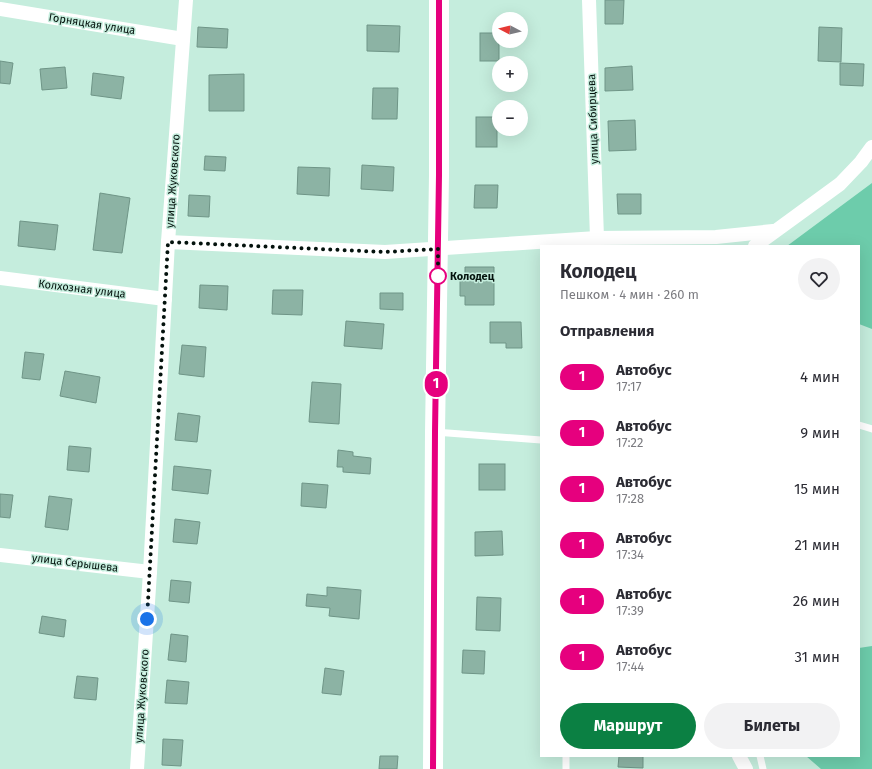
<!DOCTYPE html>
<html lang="ru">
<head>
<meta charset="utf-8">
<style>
  body { margin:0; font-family:"Fira Sans",sans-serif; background:#f2f2f3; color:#2b2b33; height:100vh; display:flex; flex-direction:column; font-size:15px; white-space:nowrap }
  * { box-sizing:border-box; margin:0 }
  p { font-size:13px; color:#7c7c81 }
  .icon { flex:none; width:22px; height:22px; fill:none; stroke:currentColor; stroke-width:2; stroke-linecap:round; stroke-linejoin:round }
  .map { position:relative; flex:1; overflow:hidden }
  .drawer { position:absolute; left:540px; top:245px; width:320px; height:512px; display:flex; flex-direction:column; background:#fff; border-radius:0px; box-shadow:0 4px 16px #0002 }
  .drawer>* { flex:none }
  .badge { padding:0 8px; border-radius:13px; font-size:14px; line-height:26px }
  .needle { width:26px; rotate:277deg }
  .tools { position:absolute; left:492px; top:12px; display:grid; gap:8px }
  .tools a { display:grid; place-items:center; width:36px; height:36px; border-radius:50%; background:#fff; box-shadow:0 4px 16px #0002; font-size:20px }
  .you { position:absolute; width:20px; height:20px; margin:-10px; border:3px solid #fff; border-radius:50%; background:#1a73e8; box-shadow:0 0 0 6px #1a73e833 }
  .map>.badge { position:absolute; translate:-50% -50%; box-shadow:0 0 0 2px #fff }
  h2 { padding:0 20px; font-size:15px; line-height:36px }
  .round { display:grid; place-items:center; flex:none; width:42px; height:42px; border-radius:21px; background:#f2f2f3 }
  .headline { display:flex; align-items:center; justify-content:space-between; height:68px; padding:0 20px }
  h1 { font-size:19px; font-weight:700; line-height:30px }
  .action { display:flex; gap:8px; margin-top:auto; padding:8px 20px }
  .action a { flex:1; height:46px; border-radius:24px; background:#0b8043; color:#fff; font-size:16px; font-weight:700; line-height:46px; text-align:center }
  .action a+a { background:#f2f2f3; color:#2b2b33 }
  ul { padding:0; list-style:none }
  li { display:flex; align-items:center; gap:12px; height:56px; padding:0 20px }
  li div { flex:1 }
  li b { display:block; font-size:15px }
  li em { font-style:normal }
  li .badge { min-width:44px; font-weight:700; text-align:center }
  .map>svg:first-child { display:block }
  .green { fill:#6dccab }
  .building { fill:#8cb3a4; stroke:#6f9587 }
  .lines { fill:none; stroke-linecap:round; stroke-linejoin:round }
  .service { stroke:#fff; stroke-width:7 }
  .minor { stroke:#fff; stroke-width:14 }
  .secondary { stroke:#fff; stroke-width:20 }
  .line-casing { stroke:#fff; stroke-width:9 }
  .line { stroke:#e6007e; stroke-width:6 }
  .walk { stroke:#04120d; stroke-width:4; stroke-dasharray:0 7.2 }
  .stop-dot { fill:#fff; stroke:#e6007e; stroke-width:2 }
  .labels { text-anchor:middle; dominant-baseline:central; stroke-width:3; stroke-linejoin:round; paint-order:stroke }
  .street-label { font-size:11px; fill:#04120d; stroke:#c5eddd }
  .stop-label { font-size:11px; font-weight:bold; fill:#04120d; stroke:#c5eddd; text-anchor:start }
</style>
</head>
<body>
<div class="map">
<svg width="872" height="769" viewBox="0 0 872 769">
  <rect width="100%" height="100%" fill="#c5eddd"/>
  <g class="green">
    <path d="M872 183V329L859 324V246H787Z"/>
    <path d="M872 646V769H821L806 756H859V648Z"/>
  </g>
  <g class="building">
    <path d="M605 0H624L623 24H605Z"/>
    <path d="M367 25 400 26 399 52 367 51Z"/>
    <path d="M198 27 228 29 227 48 197 47Z"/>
    <path d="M819 27 842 28 841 62 818 61Z"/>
    <rect x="480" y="33" width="19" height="28"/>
    <path d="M0 61 13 63 10 84 0 83Z"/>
    <path d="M840 63 864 64 863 86 840 85Z"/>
    <path d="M632 66 633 90 605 91V68Z"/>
    <path d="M65 67 67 88 42 90 40 69Z"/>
    <path d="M93 73 124 77 121 99 91 95Z"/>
    <path d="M244 74V111H209V75Z"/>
    <path d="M373 88H398L397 119H372Z"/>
    <rect x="476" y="117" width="21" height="30"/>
    <path d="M635 120 636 150 609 151 608 121Z"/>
    <path d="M205 156 226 157 225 171 204 170Z"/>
    <path d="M362 165 394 167 393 191 361 189Z"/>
    <path d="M298 167 330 168 329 196 297 194Z"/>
    <path d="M475 185H498L497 208H474Z"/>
    <path d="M100 193 130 198 122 253 93 250Z"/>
    <path d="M617 194H641V214H618Z"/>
    <path d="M189 195 210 196 209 217 188 216Z"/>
    <path d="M20 221 58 225 55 250 18 246Z"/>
    <path d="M465 267H494V305H465V296H460V277H465Z"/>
    <path d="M200 285 228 286 227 310 199 308Z"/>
    <path d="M273 290H303L302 315 272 314Z"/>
    <path d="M380 293H403V310L380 309Z"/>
    <path d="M346 321 384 324 382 349 344 346Z"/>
    <path d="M490 322H521L522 348H506V343H490Z"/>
    <path d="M182 345 206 347 204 377 179 374Z"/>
    <path d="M25 352 44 354 40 380 22 378Z"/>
    <path d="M65 371 100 377 96 403 60 396Z"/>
    <path d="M312 382 341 384 339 424 309 422Z"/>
    <path d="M178 413 200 416 197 442 175 440Z"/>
    <path d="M69 446 91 448 89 472 67 470Z"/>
    <path d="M338 450 353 452V456L371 458 370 474 343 472V467H337Z"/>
    <rect x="479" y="464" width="26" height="26"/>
    <path d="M174 466 211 470 208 494 172 490Z"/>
    <path d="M302 483 328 485 326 508 301 506Z"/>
    <path d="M0 494 13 495 10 518 0 517Z"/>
    <path d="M49 496 72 499 68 530 45 527Z"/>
    <path d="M175 519 200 522 197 544 173 542Z"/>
    <path d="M502 531 503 555 475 556V532Z"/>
    <path d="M171 580 191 582 189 603 169 601Z"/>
    <path d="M327 587 361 590 359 619 329 616 330 608 306 606 307 594 327 596Z"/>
    <path d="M477 597 501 598 500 631 476 630Z"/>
    <path d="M42 616 66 620 64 637 39 633Z"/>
    <path d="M171 634 188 636 186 662 168 660Z"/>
    <path d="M463 650 485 651 484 674 462 673Z"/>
    <path d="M325 668 344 671 341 695 322 693Z"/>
    <path d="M77 676 98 678 96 700 74 698Z"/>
    <path d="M167 680 189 682 187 704 165 703Z"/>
    <path d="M163 739 183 740 181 766 162 765Z"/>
    <path d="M380 756H398L397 769H379Z"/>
    <path d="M619 756H643V768L618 767Z"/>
  </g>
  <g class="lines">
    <g class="service">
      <path d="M859 425 872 429"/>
      <path d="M435 432 541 440"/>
      <path d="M760 756 763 769"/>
      <path d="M566 769V756"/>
    </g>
    <g class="minor">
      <path d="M589 0 597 238"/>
      <path d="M0 9 183 39"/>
      <path d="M168 242 385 252 597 238 716 237 773 231"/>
      <path d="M755 246 840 184 861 162 872 147"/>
      <path d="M0 278 165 299"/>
      <path d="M0 555 150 572"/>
      <path d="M739 756 746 769"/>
      <path d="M137 769 150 572 168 242 186 0"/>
    </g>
    <path class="secondary" d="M433 769 435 432 439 175V0"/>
  </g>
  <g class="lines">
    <g class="line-casing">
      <path id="line" d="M433 769 435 432 439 175V0"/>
    </g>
    <use href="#line" class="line"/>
    <path class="walk" d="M147 619 168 242 385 252 438 249V276"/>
  </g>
  <circle class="stop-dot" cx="438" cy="276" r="8"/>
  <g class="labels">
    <g class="street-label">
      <text transform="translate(92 24) rotate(9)">Горняцкая улица</text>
      <text transform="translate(593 119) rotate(-92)">улица Сибирцева</text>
      <text transform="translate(173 181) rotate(-86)">улица Жуковского</text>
      <text transform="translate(82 289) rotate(7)">Колхозная улица</text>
      <text transform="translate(75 563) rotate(7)">улица Серышева</text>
      <text transform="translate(142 696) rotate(-86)">улица Жуковского</text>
    </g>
    <g class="stop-label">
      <text x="450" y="276">Колодец</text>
    </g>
  </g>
</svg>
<div class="tools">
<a><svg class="needle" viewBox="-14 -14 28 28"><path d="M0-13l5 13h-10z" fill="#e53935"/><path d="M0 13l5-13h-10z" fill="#7c7c81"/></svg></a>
<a>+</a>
<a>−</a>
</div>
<div class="you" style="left:147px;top:619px"></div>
<b class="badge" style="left:436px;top:384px;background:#e6007e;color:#fff">1</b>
<section class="drawer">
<div class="headline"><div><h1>Колодец</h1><p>Пешком · 4 мин · 260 m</p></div><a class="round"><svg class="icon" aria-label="heart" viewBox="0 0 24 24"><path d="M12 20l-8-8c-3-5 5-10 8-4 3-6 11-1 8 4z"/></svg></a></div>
<h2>Отправления</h2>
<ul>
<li><span class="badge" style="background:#e6007e;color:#fff">1</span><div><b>Автобус</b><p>17:17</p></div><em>4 мин</em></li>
<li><span class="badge" style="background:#e6007e;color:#fff">1</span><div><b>Автобус</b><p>17:22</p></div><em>9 мин</em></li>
<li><span class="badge" style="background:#e6007e;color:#fff">1</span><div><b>Автобус</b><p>17:28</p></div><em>15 мин</em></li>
<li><span class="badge" style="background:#e6007e;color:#fff">1</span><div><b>Автобус</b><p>17:34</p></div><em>21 мин</em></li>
<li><span class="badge" style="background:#e6007e;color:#fff">1</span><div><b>Автобус</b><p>17:39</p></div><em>26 мин</em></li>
<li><span class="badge" style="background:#e6007e;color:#fff">1</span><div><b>Автобус</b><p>17:44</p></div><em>31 мин</em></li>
</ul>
<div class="action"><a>Маршрут</a><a>Билеты</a></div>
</section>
</div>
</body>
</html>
